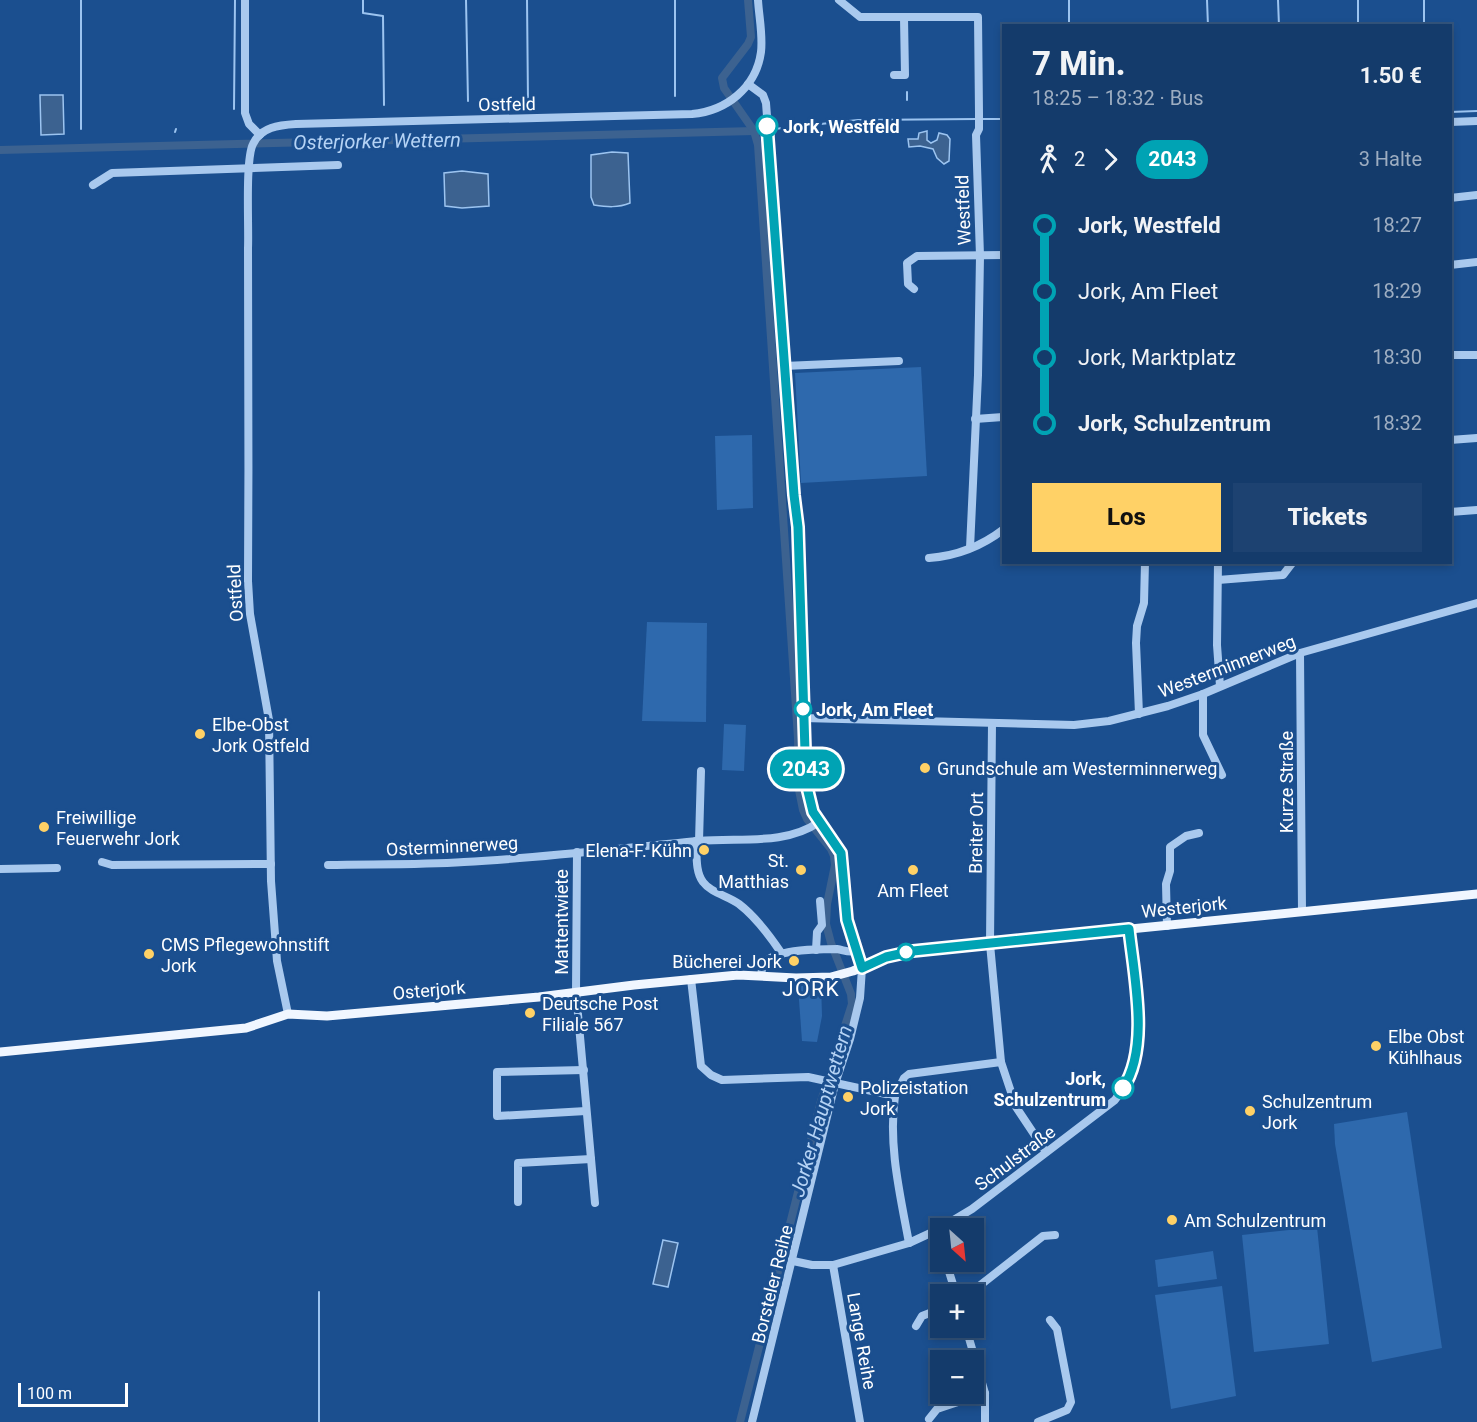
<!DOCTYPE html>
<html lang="de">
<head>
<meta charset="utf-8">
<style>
  body { margin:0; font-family:Roboto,sans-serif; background:#1d4271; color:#f1f3f6; height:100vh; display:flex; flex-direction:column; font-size:22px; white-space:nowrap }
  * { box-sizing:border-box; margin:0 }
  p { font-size:20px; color:#9dadc1 }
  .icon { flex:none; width:33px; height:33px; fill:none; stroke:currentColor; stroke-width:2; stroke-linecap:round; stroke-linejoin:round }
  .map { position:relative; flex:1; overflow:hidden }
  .panel { position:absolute; left:1002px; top:24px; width:450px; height:540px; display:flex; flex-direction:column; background:#143b6b; border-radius:0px; box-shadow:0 3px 9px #0003,0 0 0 2px #33557e }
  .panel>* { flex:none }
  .badge { padding:0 12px; border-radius:20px; font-size:21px; line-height:39px }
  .needle { width:39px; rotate:153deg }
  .tools { position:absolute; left:930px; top:1218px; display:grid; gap:12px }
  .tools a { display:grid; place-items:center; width:54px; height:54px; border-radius:0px; background:#143b6b; box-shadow:0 3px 9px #0003,0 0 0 2px #33557e; font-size:30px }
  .scale { position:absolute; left:18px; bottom:15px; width:110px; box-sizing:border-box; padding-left:6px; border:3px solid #fff; border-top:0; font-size:16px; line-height:21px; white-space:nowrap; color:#fff; -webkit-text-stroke:4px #1b4f8f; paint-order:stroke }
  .map>.badge { position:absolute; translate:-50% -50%; box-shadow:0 0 0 3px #fff }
  .legs { display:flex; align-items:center; gap:9px; height:66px; padding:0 30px; font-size:20px }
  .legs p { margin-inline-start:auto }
  .summary { display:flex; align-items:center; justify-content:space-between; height:102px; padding:0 30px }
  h1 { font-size:33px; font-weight:800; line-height:45px }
  .button { display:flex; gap:12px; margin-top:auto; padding:12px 30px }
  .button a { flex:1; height:69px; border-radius:0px; background:#ffd166; color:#111; font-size:24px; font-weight:800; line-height:69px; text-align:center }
  .button a+a { background:#1d4271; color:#f1f3f6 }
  ul { padding:0 30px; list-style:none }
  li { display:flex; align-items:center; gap:21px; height:66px; font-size:22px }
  li i { display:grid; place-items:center; width:9px; height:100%; margin:0 8px; background:currentColor }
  li i::after { content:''; width:15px; height:15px; margin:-8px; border:4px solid; border-radius:50%; background:#143b6b }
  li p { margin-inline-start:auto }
  li:first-child i { background:linear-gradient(#0000 50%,currentColor 0) }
  li:last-child i { background:linear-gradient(currentColor 50%,#0000 0) }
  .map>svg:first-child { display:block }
  .green { fill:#2e69ad }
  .water { fill:#3c6290; stroke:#9cc4f0; stroke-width:1.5 }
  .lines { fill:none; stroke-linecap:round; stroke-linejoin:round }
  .stream { stroke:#9cc4f0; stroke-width:2 }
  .canal { stroke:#3c6290; stroke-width:8 }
  .minor { stroke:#a9c9ee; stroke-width:8 }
  .major { stroke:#f0f6ff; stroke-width:9 }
  .line-1-casing { stroke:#fff; stroke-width:14 }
  .line-1 { stroke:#00a3b4; stroke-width:9 }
  .stop-1-dot { fill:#fff; stroke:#00a3b4; stroke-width:3 }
  .poi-dot { fill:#ffd166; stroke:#1b4f8f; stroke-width:2 }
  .labels { text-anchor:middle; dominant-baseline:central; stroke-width:6; stroke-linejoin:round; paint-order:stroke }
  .street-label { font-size:18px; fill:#fff; stroke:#1b4f8f }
  .stop-label { font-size:18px; font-weight:bold; fill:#fff; stroke:#1b4f8f; text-anchor:start }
  .poi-label { font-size:18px; fill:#fff; stroke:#1b4f8f; text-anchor:start }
  .water-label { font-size:20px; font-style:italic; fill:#b5d3f5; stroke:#1b4f8f }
  .quarter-label { font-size:21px; letter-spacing:1.5px; fill:#fff; stroke:#1b4f8f }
</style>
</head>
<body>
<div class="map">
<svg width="1477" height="1422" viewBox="0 0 1477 1422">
  <rect width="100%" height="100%" fill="#1b4f8f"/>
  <g class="green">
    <path d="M921 367 927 476 801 483 795 373Z"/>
    <path d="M752 435 753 508 717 510 715 436Z"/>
    <path d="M647 622 707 623 706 722 642 721Z"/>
    <path d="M724 724 746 725 744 771 722 770Z"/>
    <path d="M821 984 822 1016 817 1042 802 1041 798 986Z"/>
    <path d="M1407 1112 1442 1348 1372 1362 1335 1144 1334 1124Z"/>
    <path d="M1317 1227 1329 1344 1254 1352 1242 1235Z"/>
    <path d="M1213 1251 1217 1279 1158 1287 1155 1260Z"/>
    <path d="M1222 1286 1236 1396 1171 1409 1155 1295Z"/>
  </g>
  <g class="water">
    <path d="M40 95H63L64 134 41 135Z"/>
    <path d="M927 131V140L931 143 937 140 939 133 947 135 950 139 949 161 944 164 937 158 933 149 920 146 909 147 908 139H918L919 133Z"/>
    <path d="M612 152 628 153 630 203C618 208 607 207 594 205L591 197V155Z"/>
    <path d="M462 171 488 174 489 206 462 208 445 206 444 173Z"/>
    <path d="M663 1240 678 1243 668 1287 653 1284Z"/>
  </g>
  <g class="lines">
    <g class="stream">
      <path d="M81 0V129"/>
      <path d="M363 0V13L383 16 384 105"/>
      <path d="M466 0 468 101"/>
      <path d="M527 0 528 101"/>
      <path d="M675 0V96"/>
      <path d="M1069 0V26"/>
      <path d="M1207 0 1208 26"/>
      <path d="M1278 0 1279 26"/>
      <path d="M1358 0V26"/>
      <path d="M1424 0V26"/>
      <path d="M907 92V100"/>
      <path d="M234 109 235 0"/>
      <path d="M1450 112 1477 111"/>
      <path d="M982 119H1004"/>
      <path d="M754 131 858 120 977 119"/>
      <path d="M175 132 176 129"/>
      <path d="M319 1422V1292"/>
    </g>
    <g class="canal">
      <path d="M0 150 754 131"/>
      <path d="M740 1422 821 1101 852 1004 851 994 831 943 826 924 827 904 835 865 834 856 831 849 807 819 803 810 799 790 798 738 758 145 754 131 724 88 722 78 748 44 751 37 748 0"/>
    </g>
    <g class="minor">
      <path d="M245 0V113L249 124 260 135"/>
      <path d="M839 0 860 17H978L979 113V129L976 135 980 256 978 375 970 548"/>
      <path d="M894 75H905L904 18"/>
      <path d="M748 84 763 95 766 103 798 527 806 783 813 812 841 853 847 920 854 947 862 968 860 998 850 1039 835 1084 752 1422"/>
      <path d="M1450 122 1477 121"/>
      <path d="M93 185 112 173 338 165"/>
      <path d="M1450 198 1477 195"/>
      <path d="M1450 265 1477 262"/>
      <path d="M914 289 908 284 907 263 917 256 1004 255"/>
      <path d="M1450 355H1477"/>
      <path d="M784 366 899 361"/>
      <path d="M975 419 1003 417"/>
      <path d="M1450 440 1477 438"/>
      <path d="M1450 512 1477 510"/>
      <path d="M929 558C957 556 982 546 1004 529"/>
      <path d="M1218 562 1217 645 1220 686"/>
      <path d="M1218 580 1283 575 1293 562"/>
      <path d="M1300 653 1302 912"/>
      <path d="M1203 694V735L1222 775"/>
      <path d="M1139 714 1136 643 1137 626 1144 603 1145 562"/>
      <path d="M803 718 1074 725 1109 721 1168 706 1203 694 1300 653 1477 603"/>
      <path d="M992 723 990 944 1001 1062 1016 1107 1046 1152"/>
      <path d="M696 841C697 854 695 872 703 882 711 893 728 896 739 904 756 917 770 936 782 954"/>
      <path d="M699 841 701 771"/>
      <path d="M577 852 576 992 595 1203"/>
      <path d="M102 862 112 865 271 864"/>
      <path d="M328 865C373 864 419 865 464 862 543 858 621 848 699 841 738 837 785 846 819 822"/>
      <path d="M0 869 57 868"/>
      <path d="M1167 926 1166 884 1170 871V847L1186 836 1199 833"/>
      <path d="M816 950 817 932 822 925 820 901"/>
      <path d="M761 975C762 970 762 965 766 961 780 949 819 949 837 949 844 950 848 953 856 951"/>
      <path d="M691 979 701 1066 711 1075 722 1080 808 1077 895 1096C888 1145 900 1194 909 1243"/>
      <path d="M288 1014 277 961 271 881 269 720 250 614 248 581C249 470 248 359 248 248 249 227 245 160 253 144 261 127 279 125 296 124L692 114C726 111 756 88 761 52 763 35 759 17 758 0"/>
      <path d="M584 1070 497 1072V1116L586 1111"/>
      <path d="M895 1096 904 1078 909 1074 1001 1062"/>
      <path d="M518 1202V1163L591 1159"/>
      <path d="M937 1230 940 1242"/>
      <path d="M793 1261 812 1265H833L909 1243 937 1230 972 1209 1115 1100C1120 1092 1127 1085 1131 1077 1147 1044 1132 967 1129 929"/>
      <path d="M946 1262 956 1294"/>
      <path d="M833 1265 860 1422"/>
      <path d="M969 1294 1043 1236 1055 1235"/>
      <path d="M916 1326 922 1316 940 1309"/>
      <path d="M966 1328 985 1393V1422"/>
      <path d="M929 1419 937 1409 985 1393"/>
      <path d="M1038 1422 1067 1410 1071 1402 1057 1329 1050 1320"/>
    </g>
    <path class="major" d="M0 1052 246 1028 288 1014 327 1016 428 1007 539 997 634 985 738 975 796 978 831 977 853 971 886 957 913 951 1477 894"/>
  </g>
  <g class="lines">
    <g class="line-1-casing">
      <path id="line-1" d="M767 126 794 495 798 527 806 783 813 812 841 853 847 920 862 968 886 957 913 951 1129 929C1134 976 1150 1048 1123 1088"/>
    </g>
    <use href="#line-1" class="line-1"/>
  </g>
  <g class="stop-1-dot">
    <circle cx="767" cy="126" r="10"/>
    <circle cx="803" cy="709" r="8"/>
    <circle cx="906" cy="952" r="8"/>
    <circle cx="1123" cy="1088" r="10"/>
  </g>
  <g class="poi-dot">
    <circle cx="200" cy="734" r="6"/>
    <circle cx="925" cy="768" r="6"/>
    <circle cx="44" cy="827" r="6"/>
    <circle cx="704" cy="850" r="6"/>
    <circle cx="801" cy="870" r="6"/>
    <circle cx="913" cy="870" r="6"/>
    <circle cx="149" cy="954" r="6"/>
    <circle cx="794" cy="961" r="6"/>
    <circle cx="530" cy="1013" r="6"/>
    <circle cx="1376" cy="1046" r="6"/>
    <circle cx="848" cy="1097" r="6"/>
    <circle cx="1250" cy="1111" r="6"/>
    <circle cx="1172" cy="1220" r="6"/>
  </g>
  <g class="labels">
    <g class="street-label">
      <text transform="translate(507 104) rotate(-1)">Ostfeld</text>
      <text transform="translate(963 210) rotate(-92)">Westfeld</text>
      <text transform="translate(235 593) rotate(-93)">Ostfeld</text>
      <text transform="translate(1227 666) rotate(-21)">Westerminnerweg</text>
      <text transform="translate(1286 782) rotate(-90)">Kurze Straße</text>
      <text transform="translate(976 833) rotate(-89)">Breiter Ort</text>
      <text transform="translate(452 846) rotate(-3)">Osterminnerweg</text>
      <text transform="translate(1184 907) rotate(-6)">Westerjork</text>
      <text transform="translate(561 922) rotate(-90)">Mattentwiete</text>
      <text transform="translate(429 990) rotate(-5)">Osterjork</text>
      <text transform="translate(1015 1158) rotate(-37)">Schulstraße</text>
      <text transform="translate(772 1284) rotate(-76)">Borsteler Reihe</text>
      <text transform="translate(862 1341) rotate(80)">Lange Reihe</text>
    </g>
    <g class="stop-label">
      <text x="783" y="126">Jork, Westfeld</text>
      <text x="816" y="709">Jork, Am Fleet</text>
      <text x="1106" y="1078" text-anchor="end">Jork,<tspan x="1106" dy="21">Schulzentrum</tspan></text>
    </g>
    <g class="poi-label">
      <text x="212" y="724">Elbe-Obst<tspan x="212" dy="21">Jork Ostfeld</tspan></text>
      <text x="937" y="768">Grundschule am Westerminnerweg</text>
      <text x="56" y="817">Freiwillige<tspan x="56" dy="21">Feuerwehr Jork</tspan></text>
      <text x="692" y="850" text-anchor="end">Elena-F. Kühn</text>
      <text x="789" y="860" text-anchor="end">St.<tspan x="789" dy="21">Matthias</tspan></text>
      <text x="913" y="890" text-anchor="middle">Am Fleet</text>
      <text x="161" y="944">CMS Pflegewohnstift<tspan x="161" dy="21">Jork</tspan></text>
      <text x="782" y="961" text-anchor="end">Bücherei Jork</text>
      <text x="542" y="1003">Deutsche Post<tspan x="542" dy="21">Filiale 567</tspan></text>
      <text x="1388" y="1036">Elbe Obst<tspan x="1388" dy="21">Kühlhaus</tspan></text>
      <text x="860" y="1087">Polizeistation<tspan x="860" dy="21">Jork</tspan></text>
      <text x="1262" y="1101">Schulzentrum<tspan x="1262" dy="21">Jork</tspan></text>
      <text x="1184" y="1220">Am Schulzentrum</text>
    </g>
    <g class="water-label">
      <text transform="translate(377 141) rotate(-1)">Osterjorker Wettern</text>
      <text transform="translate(821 1111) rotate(-74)">Jorker Hauptwettern</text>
    </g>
    <g class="quarter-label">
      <text x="811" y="989">JORK</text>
    </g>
  </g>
</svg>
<div class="tools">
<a><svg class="needle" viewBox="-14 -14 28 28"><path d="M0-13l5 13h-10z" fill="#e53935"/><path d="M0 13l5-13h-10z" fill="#9dadc1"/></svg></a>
<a>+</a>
<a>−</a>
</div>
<div class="scale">100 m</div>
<b class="badge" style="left:806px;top:769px;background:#00a3b4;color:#fff">2043</b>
<section class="panel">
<div class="summary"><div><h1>7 Min.</h1><p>18:25 – 18:32 · Bus</p></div><b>1.50 €</b></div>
<div class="legs"><svg class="icon" aria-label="walk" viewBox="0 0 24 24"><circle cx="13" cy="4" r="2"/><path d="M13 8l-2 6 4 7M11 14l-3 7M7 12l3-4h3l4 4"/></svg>2<svg class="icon" aria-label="forward" viewBox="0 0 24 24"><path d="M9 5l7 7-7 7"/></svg><b class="badge" style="background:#00a3b4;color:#fff">2043</b><p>3 Halte</p></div>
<ul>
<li><i style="color:#00a3b4"></i><b>Jork, Westfeld</b><p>18:27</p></li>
<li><i style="color:#00a3b4"></i><span>Jork, Am Fleet</span><p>18:29</p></li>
<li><i style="color:#00a3b4"></i><span>Jork, Marktplatz</span><p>18:30</p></li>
<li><i style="color:#00a3b4"></i><b>Jork, Schulzentrum</b><p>18:32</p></li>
</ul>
<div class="button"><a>Los</a><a>Tickets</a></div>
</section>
</div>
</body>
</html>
